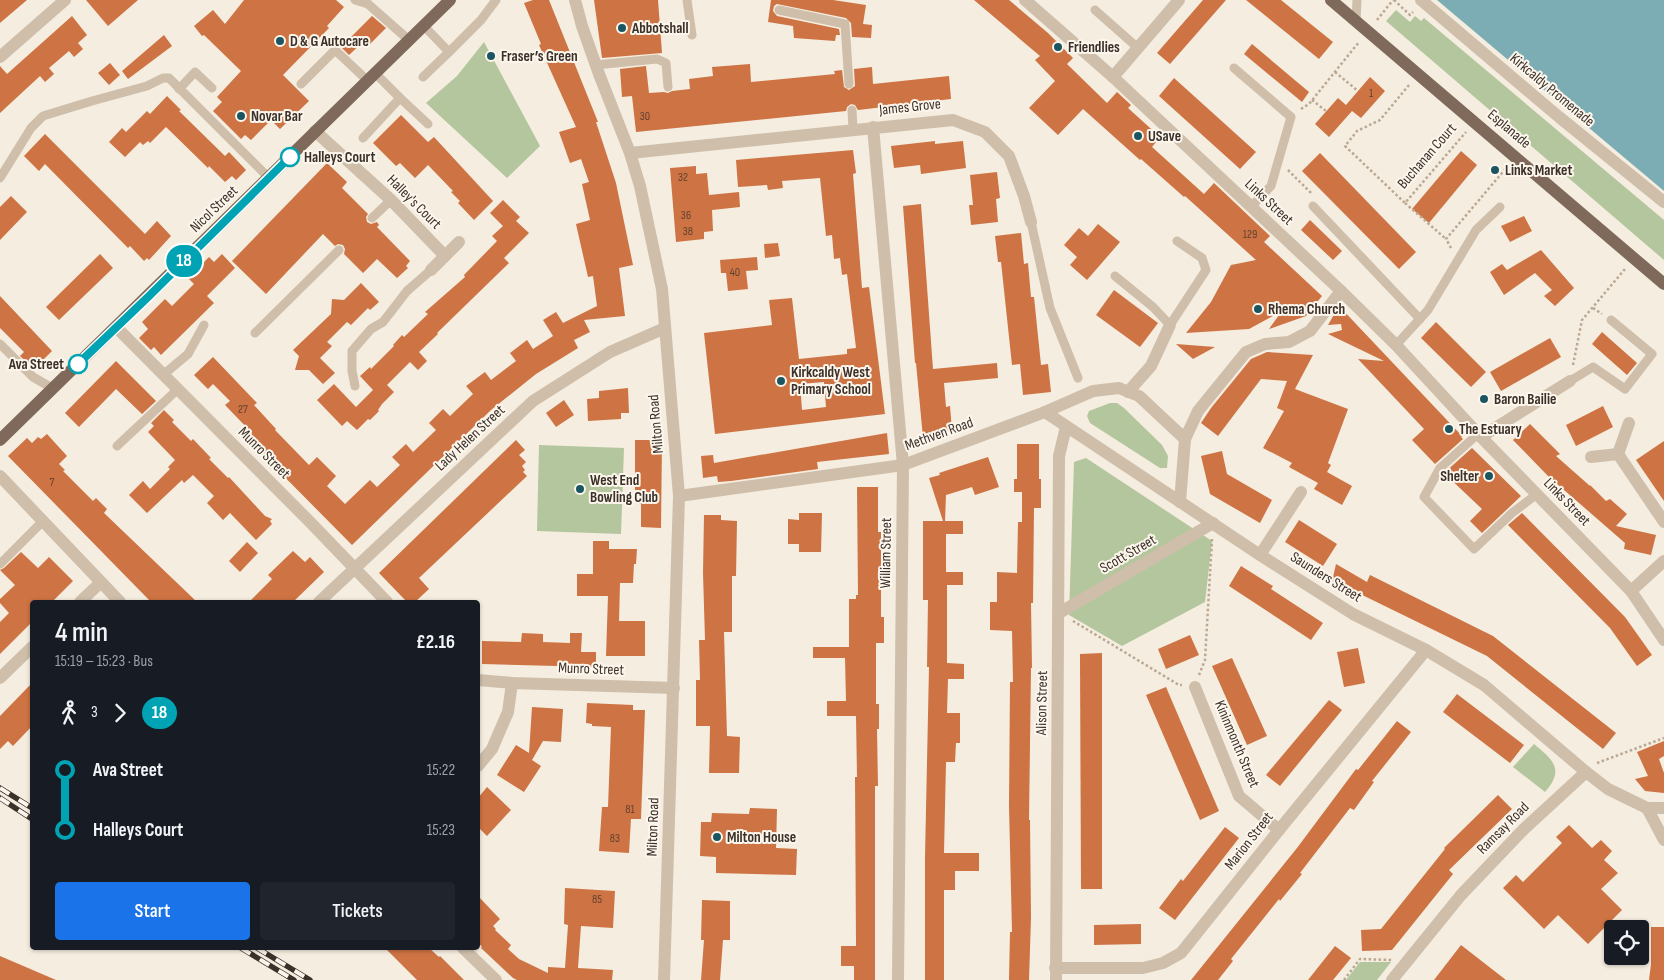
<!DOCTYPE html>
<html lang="en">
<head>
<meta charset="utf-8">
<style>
  body { margin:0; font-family:"Sofia Sans Condensed",sans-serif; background:#20242c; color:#f1f3f6; height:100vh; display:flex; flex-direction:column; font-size:19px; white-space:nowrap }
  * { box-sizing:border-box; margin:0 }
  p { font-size:16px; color:#9ea1a6 }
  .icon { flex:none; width:28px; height:28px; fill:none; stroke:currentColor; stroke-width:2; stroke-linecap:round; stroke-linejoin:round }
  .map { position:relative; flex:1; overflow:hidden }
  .side { position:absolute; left:30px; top:600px; width:450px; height:350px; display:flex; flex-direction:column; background:#171b24; border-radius:5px; box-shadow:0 1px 4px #0004 }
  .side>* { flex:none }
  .badge { padding:0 10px; border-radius:16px; font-size:18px; line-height:32px }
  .fabs { position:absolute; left:1604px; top:920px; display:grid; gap:10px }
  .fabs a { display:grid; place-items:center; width:45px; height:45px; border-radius:5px; background:#171b24; box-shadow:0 1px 4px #0004; font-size:25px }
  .map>.badge { position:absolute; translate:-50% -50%; box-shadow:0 0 0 2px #fff }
  .legs { display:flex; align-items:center; gap:8px; height:55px; padding:0 25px; font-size:16px }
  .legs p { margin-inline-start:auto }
  .summary { display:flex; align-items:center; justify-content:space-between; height:85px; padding:0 25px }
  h1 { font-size:28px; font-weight:600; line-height:38px }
  .button { display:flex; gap:10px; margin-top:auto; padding:10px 25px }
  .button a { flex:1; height:58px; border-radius:5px; background:#1a73e8; color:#fff; font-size:20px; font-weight:600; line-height:58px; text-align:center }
  .button a+a { background:#20242c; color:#f1f3f6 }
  ul { padding:0 25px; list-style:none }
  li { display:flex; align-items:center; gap:18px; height:60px; font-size:19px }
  li i { display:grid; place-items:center; width:8px; height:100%; margin:0 6px; background:currentColor }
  li i::after { content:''; width:12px; height:12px; margin:-6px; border:4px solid; border-radius:50%; background:#171b24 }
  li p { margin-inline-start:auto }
  li:first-child i { background:linear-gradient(#0000 50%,currentColor 0) }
  li:last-child i { background:linear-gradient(currentColor 50%,#0000 0) }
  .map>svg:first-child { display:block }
  .green { fill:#b4c69d }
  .water { fill:#7cadb4 }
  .building { fill:#ce7343; fill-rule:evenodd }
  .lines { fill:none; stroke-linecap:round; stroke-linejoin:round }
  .path { stroke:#baa893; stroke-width:2.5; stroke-dasharray:2.5 2.5; stroke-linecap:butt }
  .service { stroke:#cebeaa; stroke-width:9 }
  .pedestrian { stroke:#cebeaa; stroke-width:12 }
  .minor { stroke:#cebeaa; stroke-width:12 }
  .tertiary { stroke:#cebeaa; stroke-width:12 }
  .primary { stroke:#7e695a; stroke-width:12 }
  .rail-casing { stroke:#3b312a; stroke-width:5.5 }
  .rail { stroke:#fcf6ec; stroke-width:4; stroke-dasharray:11; stroke-linecap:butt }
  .line-1-casing { stroke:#fff; stroke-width:11 }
  .line-1 { stroke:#00a3b4; stroke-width:8 }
  .poi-dot { fill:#1b5561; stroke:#fcf6ec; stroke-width:2 }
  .stop-1-dot { fill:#fff; stroke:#00a3b4; stroke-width:2.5 }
  .labels { text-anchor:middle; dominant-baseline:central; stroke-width:4; stroke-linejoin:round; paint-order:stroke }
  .number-label { font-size:12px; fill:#604230 }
  .poi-label { font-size:15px; font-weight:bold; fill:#3b312a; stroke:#fcf6ec; text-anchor:start }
  .street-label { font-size:15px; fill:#3b312a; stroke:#fcf6ec }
  .stop-label { font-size:15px; font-weight:bold; fill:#3b312a; stroke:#fcf6ec; text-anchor:start }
</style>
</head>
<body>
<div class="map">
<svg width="1664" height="980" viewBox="0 0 1664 980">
  <rect width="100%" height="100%" fill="#f5eddf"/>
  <g class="green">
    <path d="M1396 10 1410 22 1415 16 1421 21 1424 18 1664 220V260L1386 21Z"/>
    <path d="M484 42 540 146 507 178 426 103 457 76Z"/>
    <path d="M1110 403H1117L1124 408 1162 445 1168 456 1167 468H1160L1090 423 1087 416 1089 411Z"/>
    <path d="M539 445 624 448 621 534 537 531Z"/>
    <path d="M1086 458 1212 541 1205 602 1122 646 1069 615 1074 462Z"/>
    <path d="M1534 744C1553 760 1565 769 1545 792L1513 767Z"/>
    <path d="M1360 962H1391L1377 980H1346Z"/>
  </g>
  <path class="water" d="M1437 0H1664V191Z"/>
  <g class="building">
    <path d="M0 0H27L0 23Z"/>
    <path d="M86 0H138L108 26Z"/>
    <path d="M244 0H336L344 7 327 26 329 28 283 75 309 101 280 129 271 120 251 140 245 135 241 139 213 111 222 102 217 97 241 71 204 35 202 36 194 26 213 10 225 24Z"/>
    <path d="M533 0H549L598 122H596L616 183 633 265 619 268 625 316 584 320 590 332 574 340 578 348 536 374 491 410 352 545 247 439 252 433 225 405 230 401 213 384 208 389 194 375 213 357 257 403 254 405 276 429 275 430 309 465 317 457 336 476 327 486 345 504 370 480 377 487 400 465 392 457 406 444 413 452 436 430 429 423 443 409 450 416 473 394 466 386 485 372 491 380 516 361 510 353 527 340 533 349 553 336 543 320 556 312 563 323 597 306 593 276 588 277 576 224 590 220 582 184 589 182 581 159 570 163 559 132 576 127 539 45 541 44 524 3Z"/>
    <path d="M594 0H658L662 53 602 58Z"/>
    <path d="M771 0H833L866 5 863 24 872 25 871 38 852 37 851 23 846 18 777 4 774 6 773 11 777 16 839 29 840 35H836L835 41 794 38 793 26 768 22Z"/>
    <path d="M974 0H1009L1048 33 1073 58 1067 64 1107 103 1117 92 1131 105 1128 108 1160 137 1152 147 1204 194 1214 183 1270 236 1264 242 1322 296 1306 316 1269 329 1282 311 1249 329 1186 333 1211 302 1231 265 1256 260 1185 196 1184 197 1141 159 1140 160 1083 109 1058 135 1029 108 1055 81 1035 60 1040 56Z"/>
    <path d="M1203 0H1226L1170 64 1157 53Z"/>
    <path d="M1246 0H1281L1333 42 1319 59Z"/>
    <path d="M72 16 87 35 78 43 83 49 74 57 69 51 49 68 54 74 45 82 40 76 0 113V66L7 74Z"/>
    <path d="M372 16 386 28 368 46 364 41 349 55 341 47Z"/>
    <path d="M164 35 172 46 128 79 122 71Z"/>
    <path d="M1252 44 1309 92 1302 102 1244 54Z"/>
    <path d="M110 63 120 75 109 85 98 73Z"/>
    <path d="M750 64 751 82 835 74 834 71 842 70 844 87 849 90 855 86 854 69 872 67 873 84 949 76 951 99 858 110 855 105 851 104 847 107 846 111 636 132 632 96 622 97 620 69 646 66 649 93 664 92 668 93 672 91 690 89 689 79 713 76 712 67Z"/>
    <path d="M1370 77 1385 91 1361 118 1352 111 1329 137 1315 124 1338 98 1346 105Z"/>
    <path d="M1174 78 1256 152 1240 169 1159 96Z"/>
    <path d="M167 96 181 110 179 111 225 156 229 152 246 170 236 180 232 176 225 182 209 166 208 168 166 127 150 143 148 141 143 145 140 142 125 157 109 142 122 128 126 132 147 111 150 114Z"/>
    <path d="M401 115 428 142 434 137 493 201 474 220 458 203 460 201 451 192 453 191 428 165 415 178 400 163 396 166 373 143Z"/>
    <path d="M45 134 145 234 157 221 171 236 149 260 147 258 144 261 130 246 128 248 45 164 39 171 24 156Z"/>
    <path d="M935 141V144L963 141 966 168 921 174 920 165 894 168 891 146Z"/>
    <path d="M853 150 856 173 853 174 862 288 869 287 885 414 715 434 704 333 772 325 769 300 792 298 799 359 847 354V349L856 348 847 274 842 275 840 258 834 259 832 235 826 236 820 178 782 181 783 188 768 190 767 185 738 187 736 160ZM824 382 826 407 802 410 800 384Z"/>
    <path d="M1461 151 1477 165 1429 223 1412 209Z"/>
    <path d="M1320 153 1416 252 1399 269 1302 171Z"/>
    <path d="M327 163 347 182 342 188 368 214 366 217 367 222 371 224 377 222 379 225 377 227 410 261 406 266 408 268 397 278 377 259 363 273 344 254 345 249 343 245 338 244 335 246 323 234 266 294 232 261Z"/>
    <path d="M696 166V174L707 173 709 195 739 192 740 207 712 210 713 231 704 232V239L676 242 670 168Z"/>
    <path d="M997 172 1000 198 996 199 998 222 971 225 969 205H973L970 175Z"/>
    <path d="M11 196 27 212 0 240V207Z"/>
    <path d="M503 200 520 217 516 221 529 233 504 258 509 263 437 333 438 334 419 352 427 361 418 370 410 362 387 385 394 392 382 404 378 410 379 411 370 420 368 419 357 430 347 421 342 426 317 400 334 384 356 407 373 390 360 376 370 367 371 369 394 346 393 345 402 335 404 337 428 314 425 312 465 277 464 275 497 241 492 236 503 226 490 213Z"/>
    <path d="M921 204 933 369 997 363 998 378 944 383 946 407 950 406 952 431 938 433V436L923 438 916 363H915L903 206Z"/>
    <path d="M1524 216 1532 231 1510 242 1501 226Z"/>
    <path d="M1310 220 1342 251 1333 260 1301 230Z"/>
    <path d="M1098 224 1120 242 1087 280 1070 265 1077 257 1064 245 1079 228 1088 236Z"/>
    <path d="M1021 233 1024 264 1028 263 1031 297H1034L1041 365 1048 364 1051 392 1023 395 1020 364 1012 365 1001 262H998L995 236Z"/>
    <path d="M778 243 780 256 765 258 764 244Z"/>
    <path d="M1541 250 1574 288 1555 306 1544 296 1552 290 1535 273 1504 295 1490 272 1502 264 1507 270Z"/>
    <path d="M100 254 113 268 59 320 46 307Z"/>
    <path d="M222 254 235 268 207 296 214 303 161 355 154 347 151 350 139 338 148 329 142 322 165 299 172 306 194 284 188 278 209 257 214 262Z"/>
    <path d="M757 257 758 270 746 271 748 289 728 291 726 273H721L720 260Z"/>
    <path d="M361 283 379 302 370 310 368 308 351 325 347 322 327 342 332 346 320 358 335 373 323 384 309 370H295L299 356 293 350 331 314 332 299 344 300Z"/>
    <path d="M1114 290 1158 323 1140 347 1096 315Z"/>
    <path d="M0 296 52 351 34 369 20 356 24 352 0 328Z"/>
    <path d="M1339 306 1462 436 1461 437 1463 439 1435 464 1412 440 1424 429 1358 359 1384 361 1328 334 1342 330 1341 324 1328 325Z"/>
    <path d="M1436 322 1486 372 1471 387 1421 338Z"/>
    <path d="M1602 332 1637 363 1627 375 1592 344Z"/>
    <path d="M1550 338 1561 357 1501 391 1490 372Z"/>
    <path d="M1176 344 1215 347 1193 359Z"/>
    <path d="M1267 352 1313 355 1295 389 1348 409 1328 463 1331 465 1327 472 1352 486 1342 505 1314 489 1318 483 1289 467 1292 463 1263 448 1284 411 1277 408 1287 381 1261 379 1218 436 1201 423 1211 408 1251 359Z"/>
    <path d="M116 361 156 401 142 414 116 389 79 427 65 413Z"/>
    <path d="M628 388 629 413H621V419L588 421 587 399 599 398V391Z"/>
    <path d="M564 400 574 415 556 427 546 413Z"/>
    <path d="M1603 406 1613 427 1576 446 1566 425Z"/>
    <path d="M164 410 174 420 172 422 191 441 193 439 211 458 209 459 228 478 229 477 265 516 272 519 270 521 272 524 256 540 230 513 223 520 207 503 214 496 193 475 184 483 182 480 147 513 129 495 143 481 150 489 170 469 168 467 175 460 148 432 154 426 151 423Z"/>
    <path d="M1530 424 1560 454 1556 456 1590 486V485L1606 501 1610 499 1627 514 1616 526 1656 535 1651 555 1624 549 1625 543 1548 476 1513 440Z"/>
    <path d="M887 433 889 454 817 462 818 469 731 481 718 482 717 476 703 478 701 456 713 455 714 463Z"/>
    <path d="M47 434 67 456 59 464 65 470 63 471 93 501 96 498 107 509 104 513 197 602H151L8 456 27 438 32 443 38 437 41 439Z"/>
    <path d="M516 440 525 450 519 455 526 462 522 466 525 470 523 472 527 476 419 578 429 589 415 602H407L379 573Z"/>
    <path d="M635 440H662L661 528 641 527V504H639V490H635Z"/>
    <path d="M1664 441V501L1636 460Z"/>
    <path d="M1017 444H1039V479H1041V508H1034L1033 603H1031L1032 668H1031L1029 820H1030L1031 918 1029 980H1009L1010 932H1012L1009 806 1010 682H1013L1012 631 990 630V602H997V572L1017 573 1018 522H1022V492H1014V479H1017Z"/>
    <path d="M1472 448 1521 496 1482 533 1470 521 1482 509 1444 473Z"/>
    <path d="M1222 451 1227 474 1272 500 1260 523 1210 494 1201 456Z"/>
    <path d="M988 457 999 487 975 495 972 487 946 495 945 521H963V534H946V572H963V585H947V663L964 664V679H948L947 713H960V743H956L955 762H946L944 853H979V871H955V890H944V980H925V857L929 667H927L928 600H923V521H943L929 478 940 475 939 473Z"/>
    <path d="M857 487H878V532H881V617H884V643H876V704H879V729H877L878 786H875V980H854V966H841V946H856L855 777H857L856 716H827V701H846L845 658H813V647H849V599H856V595H858Z"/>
    <path d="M799 513H822L821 552H799V544H788V519L799 520Z"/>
    <path d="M1522 513 1625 617 1652 655 1637 666 1610 628 1508 525Z"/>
    <path d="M704 515H721V520L737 521 736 576H732V632H724L727 736 740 737 739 773H709L710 726H696V680H700L699 640H705L703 573Z"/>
    <path d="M1299 520 1337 544 1323 566 1285 542Z"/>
    <path d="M593 541H609V549H637L636 564H634L633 583H620L619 621H645V656H606L608 596H577V574H593Z"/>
    <path d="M247 542 258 553 240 572 229 561Z"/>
    <path d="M293 551 305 562 310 557 324 572 293 602H249L272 579 268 575Z"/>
    <path d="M21 552 38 568 49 557 73 581 52 602H32V622L0 654V622L9 613 0 603V599L15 585 0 570 4 568Z"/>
    <path d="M1336 564 1367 582 1370 575 1493 636 1616 733 1603 749 1487 656 1352 590 1350 593 1332 582Z"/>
    <path d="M1241 566 1273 586 1271 589 1323 623 1311 640 1229 586Z"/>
    <path d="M522 633 543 634V642L570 643V633H582L581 652H596V667L482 664V641L521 642Z"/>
    <path d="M1190 635 1199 655 1166 669 1158 649Z"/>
    <path d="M1358 648 1365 683 1344 687 1337 652Z"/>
    <path d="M1102 653V889H1081L1080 654Z"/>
    <path d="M1232 658 1267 736 1247 745 1212 666Z"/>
    <path d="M32 683V726L13 746 8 741 0 749V716Z"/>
    <path d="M1166 687 1219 811 1200 820 1146 695Z"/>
    <path d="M1457 694 1524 745 1510 763 1443 712Z"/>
    <path d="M1329 700 1342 710 1280 786 1266 775Z"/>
    <path d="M587 703 633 705V710H645L641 819H631L629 853 599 851 602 807H608L611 727 592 726V724L586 723Z"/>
    <path d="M532 707 563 709 561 742 543 741 532 760 541 766 524 792 497 775 516 745 529 753Z"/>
    <path d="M1397 721 1411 732 1372 781 1374 782 1354 810 1350 808 1300 873 1302 874 1280 901 1279 899 1231 959 1233 961 1218 980H1191L1297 848 1356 769 1358 770Z"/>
    <path d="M1664 741V756L1659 759 1664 773V793L1645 791 1635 779 1648 776 1637 752Z"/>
    <path d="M487 787 511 810 487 836 478 827V798Z"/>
    <path d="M1498 795 1512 809 1449 870 1453 874 1392 950 1362 951 1361 930 1381 929 1445 849 1444 848Z"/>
    <path d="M750 808 777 809 776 848 797 849 796 875 716 873V857L700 856 701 822H711L712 813 749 814Z"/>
    <path d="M1569 825 1592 848 1601 840 1612 851 1604 860 1618 873 1601 889 1622 910 1588 944 1558 915 1544 929 1503 888 1516 875 1523 882 1562 843 1556 837Z"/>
    <path d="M1225 827 1239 838 1175 920 1159 908 1181 879 1183 881Z"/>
    <path d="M565 888 615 891 613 928 581 926 578 968 613 970 612 980H517L513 978 481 948 482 947 478 942V896L500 919 493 926 496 929 495 930 511 945 508 949 519 959 548 973V967L565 968 568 925 564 924Z"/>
    <path d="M702 900 730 901V940H723L720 980H701L704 940H701Z"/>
    <path d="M1141 924V944L1094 945V925Z"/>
    <path d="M1651 927H1664V980H1649L1651 964Z"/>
    <path d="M1461 945 1506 980H1434Z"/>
    <path d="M1335 946 1351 958 1333 980H1308Z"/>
    <path d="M385 948H429L439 957 440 956 464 980H417Z"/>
    <path d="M0 956 56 980H0Z"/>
  </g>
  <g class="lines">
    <g class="path">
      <path d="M1394 0 1410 15 1413 12"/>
      <path d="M1377 20 1393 0"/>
      <path d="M1335 72 1358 91"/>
      <path d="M1409 85 1380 120 1357 131 1345 146 1405 203 1466 132"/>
      <path d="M1312 100 1326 111"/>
      <path d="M1301 109 1309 104 1359 42"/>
      <path d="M1288 170 1312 194"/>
      <path d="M1405 203 1446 239"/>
      <path d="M1451 248 1446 239 1507 167"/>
      <path d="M1593 308 1602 314"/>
      <path d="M1573 365 1582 320 1625 269"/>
      <path d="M1073 621 1179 685H1182"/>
      <path d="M1199 675 1205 660 1212 539"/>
      <path d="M1597 763 1664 738"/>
      <path d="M1344 980 1360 959 1392 960"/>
    </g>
    <g class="service">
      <path d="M355 0 368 4 410 41"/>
      <path d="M687 0 692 35"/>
      <path d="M779 10 845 24 849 84"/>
      <path d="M1095 10 1138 48"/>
      <path d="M1356 21 1357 0"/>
      <path d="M424 26 449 52 481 20 496 0"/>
      <path d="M595 65 657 59 666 63 668 87"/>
      <path d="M1234 68 1291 117 1271 186 1251 207"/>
      <path d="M423 77 449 52"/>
      <path d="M301 84 335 50 368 81"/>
      <path d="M179 89 195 72 212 88"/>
      <path d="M400 98 428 124"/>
      <path d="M852 110 853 129"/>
      <path d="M363 138 400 98 376 74"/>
      <path d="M0 178 31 128 43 116 92 101 147 86 163 78H169L269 178"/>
      <path d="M1313 206 1420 319"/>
      <path d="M372 218 391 200"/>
      <path d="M1031 222 1050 308 1078 378"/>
      <path d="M1115 276 1153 307 1170 325 1206 270 1202 258 1177 241"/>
      <path d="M255 333 339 250"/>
      <path d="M0 344 33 377 52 388"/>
      <path d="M1396 345 1428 310 1476 230 1500 207"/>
      <path d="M163 375 188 354 204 325"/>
      <path d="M1570 381 1593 367 1625 389 1652 354 1611 320"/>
      <path d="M355 386 352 371V351L371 329 383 322 407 291 431 270"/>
      <path d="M1478 434 1440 468 1424 497 1474 549 1512 513 1537 494"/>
      <path d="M117 446 178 389"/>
      <path d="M0 564 43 521"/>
    </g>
    <g class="pedestrian">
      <path d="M1421 0 1559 117 1664 202"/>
      <path d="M1059 613 1213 523"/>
    </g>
    <g class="minor">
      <path d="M575 0 582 26 599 74 630 153 640 186 662 289 679 496 664 980"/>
      <path d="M0 57 65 0"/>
      <path d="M1113 77 1179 0"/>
      <path d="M873 127 903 465 898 980"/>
      <path d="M315 131 391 200 445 256 459 242"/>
      <path d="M630 153 953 120 985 132 1009 156 1024 196 1031 222"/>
      <path d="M431 270 445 256"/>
      <path d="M116 327 310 522 387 602"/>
      <path d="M1128 392 1151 366 1170 325"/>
      <path d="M1045 412 1260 555 1353 614 1426 650 1484 685 1586 772"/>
      <path d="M1481 437 1570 381"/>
      <path d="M1618 454 1664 522"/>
      <path d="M1591 457 1618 454 1629 423"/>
      <path d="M0 476 120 602"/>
      <path d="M679 496 903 465 1045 412 1093 391 1119 388 1139 396 1185 439"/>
      <path d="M1180 502 1185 439 1198 411 1246 352 1265 344 1289 342 1310 331 1341 291"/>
      <path d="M1260 555 1301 492"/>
      <path d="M1631 591 1664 561"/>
      <path d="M80 602 100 583"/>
      <path d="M319 602 533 401 610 352 665 328"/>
      <path d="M0 678 32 647"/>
      <path d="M478 680 512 683 674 688"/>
      <path d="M1195 687 1239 796 1279 830"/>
      <path d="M478 766 492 749 508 712 512 683"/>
      <path d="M1647 808 1664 840"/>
      <path d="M463 948 496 980"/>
      <path d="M1055 968H1143L1163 963 1181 953 1279 830 1426 650"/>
      <path d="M1056 980 1059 456 1066 427"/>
      <path d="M1392 980 1461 895 1524 829 1586 772 1608 789 1647 808H1664"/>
    </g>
    <path class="tertiary" d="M1025 0 1113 77 1341 291 1396 345 1481 437 1631 591 1664 640"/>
    <g class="primary">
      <path d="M1331 0 1664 284"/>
      <path d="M0 440 450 0"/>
    </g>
    <g class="rail-casing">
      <g id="rail">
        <path d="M0 788 32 808"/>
        <path d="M0 798 32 819"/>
        <path d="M241 948 294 980"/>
        <path d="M257 948 310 980"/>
      </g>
    </g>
    <use href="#rail" class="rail"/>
  </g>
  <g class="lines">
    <g class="line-1-casing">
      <path id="line-1" d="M78 364 148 297 290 157"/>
    </g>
    <use href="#line-1" class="line-1"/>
  </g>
  <g class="poi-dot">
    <circle cx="622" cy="28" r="5"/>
    <circle cx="280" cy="41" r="5"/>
    <circle cx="1058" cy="47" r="5"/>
    <circle cx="491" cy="56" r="5"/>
    <circle cx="241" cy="116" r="5"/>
    <circle cx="1138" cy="136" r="5"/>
    <circle cx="1495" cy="170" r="5"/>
    <circle cx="1258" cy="309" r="5"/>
    <circle cx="781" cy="381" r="5"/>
    <circle cx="1484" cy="399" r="5"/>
    <circle cx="1449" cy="429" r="5"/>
    <circle cx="1489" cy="476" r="5"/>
    <circle cx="580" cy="489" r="5"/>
    <circle cx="717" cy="837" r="5"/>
  </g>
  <g class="stop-1-dot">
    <circle cx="290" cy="157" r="9"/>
    <circle cx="78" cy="364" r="9"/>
  </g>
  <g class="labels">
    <g class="number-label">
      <text x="1371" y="93">1</text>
      <text x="645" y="116">30</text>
      <text x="683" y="177">32</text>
      <text x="686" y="215">36</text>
      <text x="688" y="231">38</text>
      <text x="1250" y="234">129</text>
      <text x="735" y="272">40</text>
      <text x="243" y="409">27</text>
      <text x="52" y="482">7</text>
      <text x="630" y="809">81</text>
      <text x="615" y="838">83</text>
      <text x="597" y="899">85</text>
    </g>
    <g class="poi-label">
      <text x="632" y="28">Abbotshall</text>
      <text x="290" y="41">D &amp; G Autocare</text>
      <text x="1068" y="47">Friendlies</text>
      <text x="501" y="56">Fraser’s Green</text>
      <text x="251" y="116">Novar Bar</text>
      <text x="1148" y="136">USave</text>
      <text x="1505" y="170">Links Market</text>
      <text x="1268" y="309">Rhema Church</text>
      <text x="791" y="372">Kirkcaldy West<tspan x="791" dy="17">Primary School</tspan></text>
      <text x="1494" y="399">Baron Bailie</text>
      <text x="1459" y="429">The Estuary</text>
      <text x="1479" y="476" text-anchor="end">Shelter</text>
      <text x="590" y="480">West End<tspan x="590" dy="17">Bowling Club</tspan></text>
      <text x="727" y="837">Milton House</text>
    </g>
    <g class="street-label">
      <text transform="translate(1552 90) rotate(40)">Kirkcaldy Promenade</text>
      <text transform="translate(910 107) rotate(-6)">James Grove</text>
      <text transform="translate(1509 129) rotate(40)">Esplanade</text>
      <text transform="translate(1427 156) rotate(-49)">Buchanan Court</text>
      <text transform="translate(414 202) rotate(45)">Halley's Court</text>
      <text transform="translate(1269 202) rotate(43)">Links Street</text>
      <text transform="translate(214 209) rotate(-44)">Nicol Street</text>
      <text transform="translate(656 424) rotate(-95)">Milton Road</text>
      <text transform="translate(939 434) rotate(-20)">Methven Road</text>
      <text transform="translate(470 438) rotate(-43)">Lady Helen Street</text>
      <text transform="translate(264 453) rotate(45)">Munro Street</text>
      <text transform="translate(1567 502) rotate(46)">Links Street</text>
      <text transform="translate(886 553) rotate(-89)">William Street</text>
      <text transform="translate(1128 554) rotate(-30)">Scott Street</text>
      <text transform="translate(1326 577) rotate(32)">Saunders Street</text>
      <text transform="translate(591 669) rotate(2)">Munro Street</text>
      <text transform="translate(1042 703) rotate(-89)">Alison Street</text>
      <text transform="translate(1237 744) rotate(67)">Kininmonth Street</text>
      <text transform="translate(653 827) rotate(-88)">Milton Road</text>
      <text transform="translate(1503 828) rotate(-45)">Ramsay Road</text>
      <text transform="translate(1249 841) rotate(-52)">Marion Street</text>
    </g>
    <g class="stop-label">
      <text x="304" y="157">Halleys Court</text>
      <text x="64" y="364" text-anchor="end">Ava Street</text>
    </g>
  </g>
</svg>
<div class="fabs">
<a><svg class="icon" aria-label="locate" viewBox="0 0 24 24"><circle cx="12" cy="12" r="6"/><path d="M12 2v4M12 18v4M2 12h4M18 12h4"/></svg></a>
</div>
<b class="badge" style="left:184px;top:261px;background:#00a3b4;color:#fff">18</b>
<section class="side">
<div class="summary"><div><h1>4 min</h1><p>15:19 – 15:23 · Bus</p></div><b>£2.16</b></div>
<div class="legs"><svg class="icon" aria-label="walk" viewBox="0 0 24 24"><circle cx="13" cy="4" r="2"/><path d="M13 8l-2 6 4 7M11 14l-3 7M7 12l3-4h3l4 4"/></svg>3<svg class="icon" aria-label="forward" viewBox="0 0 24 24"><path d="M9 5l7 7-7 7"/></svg><b class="badge" style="background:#00a3b4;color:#fff">18</b></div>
<ul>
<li><i style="color:#00a3b4"></i><b>Ava Street</b><p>15:22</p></li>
<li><i style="color:#00a3b4"></i><b>Halleys Court</b><p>15:23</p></li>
</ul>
<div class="button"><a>Start</a><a>Tickets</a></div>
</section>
</div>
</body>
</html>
